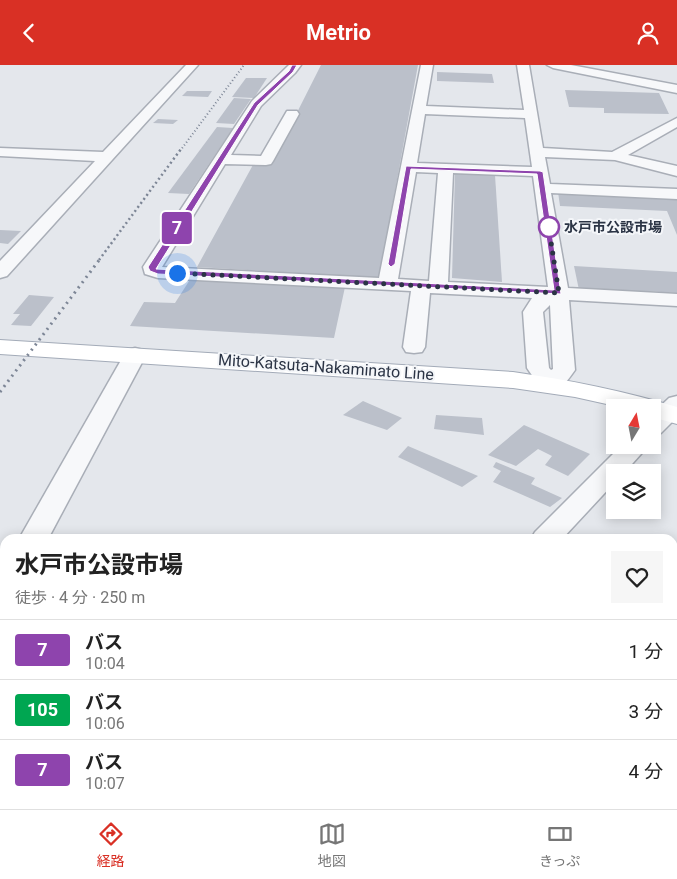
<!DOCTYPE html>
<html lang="ja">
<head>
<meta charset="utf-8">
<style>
  body { margin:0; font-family:Roboto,"Noto Sans JP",sans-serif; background:#f6f6f6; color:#222; height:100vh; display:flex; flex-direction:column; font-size:19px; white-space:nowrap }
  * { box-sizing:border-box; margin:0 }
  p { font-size:16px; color:#767676 }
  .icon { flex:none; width:28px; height:28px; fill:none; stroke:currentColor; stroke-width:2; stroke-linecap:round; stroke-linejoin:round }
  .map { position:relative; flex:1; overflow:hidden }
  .details { position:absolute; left:0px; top:469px; width:678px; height:276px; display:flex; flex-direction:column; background:#fff; border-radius:15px 15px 0 0; box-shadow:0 2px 12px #0003 }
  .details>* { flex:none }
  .badge { padding:0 10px; border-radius:4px; font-size:18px; line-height:32px }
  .needle { width:32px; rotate:10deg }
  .tools { position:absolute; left:606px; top:334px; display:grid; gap:10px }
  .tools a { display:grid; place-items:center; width:55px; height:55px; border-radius:0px; background:#fff; box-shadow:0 2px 12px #0003; font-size:25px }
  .you { position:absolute; width:25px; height:25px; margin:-12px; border:4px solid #fff; border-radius:50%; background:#1a73e8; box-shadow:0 0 0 8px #1a73e833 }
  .map>.badge { position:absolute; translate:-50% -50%; box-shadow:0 0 0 2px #fff }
  .round { display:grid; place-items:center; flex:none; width:52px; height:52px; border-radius:0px; background:#f6f6f6 }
  .summary { display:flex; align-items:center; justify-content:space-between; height:85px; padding:0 15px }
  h1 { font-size:24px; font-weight:700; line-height:38px }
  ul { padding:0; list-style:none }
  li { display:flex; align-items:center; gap:15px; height:60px; padding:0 15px; border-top:1px solid #e0e0e0 }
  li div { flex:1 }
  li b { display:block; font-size:19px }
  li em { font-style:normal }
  li .badge { min-width:55px; font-weight:700; text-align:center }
  header { display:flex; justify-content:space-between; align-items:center; height:65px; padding:0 15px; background:#d93025; color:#fff; font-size:22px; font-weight:700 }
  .menu { display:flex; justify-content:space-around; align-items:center; height:70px; border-top:1px solid #e0e0e0; background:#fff; font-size:14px; color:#767676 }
  .menu a { display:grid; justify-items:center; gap:2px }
  .menu .on { color:#d93025 }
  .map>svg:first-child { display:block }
  .building { fill:#bbc0ca }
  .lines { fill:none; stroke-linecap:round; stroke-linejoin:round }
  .minor-casing { stroke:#a9aeb7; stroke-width:3 }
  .major-casing { stroke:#a3abb8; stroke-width:2 }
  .minor { fill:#f7f8fa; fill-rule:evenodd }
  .major { fill:#fff; fill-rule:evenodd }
  .rail-far2 { stroke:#7d8696; stroke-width:2; stroke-dasharray:1 2.5; stroke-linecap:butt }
  .rail-far1 { stroke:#7d8696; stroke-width:2.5; stroke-dasharray:2 3; stroke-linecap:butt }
  .rail { stroke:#7d8696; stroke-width:3; stroke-dasharray:2 4.5; stroke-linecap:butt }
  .line { fill:#8e44ad; stroke:#fff }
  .walk { stroke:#2b3445; stroke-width:5; stroke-dasharray:0 9 }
  .stop-dot { fill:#fff; stroke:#8e44ad; stroke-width:2.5 }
  .labels { text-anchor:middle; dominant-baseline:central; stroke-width:4; stroke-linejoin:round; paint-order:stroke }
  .far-stop-label { font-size:14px; font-weight:bold; fill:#2b3445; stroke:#f4f6f9; text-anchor:start }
  .street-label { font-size:16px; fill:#2b3445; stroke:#f4f6f9 }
</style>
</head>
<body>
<header><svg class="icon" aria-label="back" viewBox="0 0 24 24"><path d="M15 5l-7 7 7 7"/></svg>Metrio<svg class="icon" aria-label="person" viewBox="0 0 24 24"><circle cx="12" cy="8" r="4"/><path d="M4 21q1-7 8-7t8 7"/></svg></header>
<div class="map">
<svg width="677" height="744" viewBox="0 0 677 744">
  <rect width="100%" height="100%" fill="#e4e7ec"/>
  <g class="building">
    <path d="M321 0H418L379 213 197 202 254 98 271 99Z"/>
    <path d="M437 7 492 9 494 18 437 16Z"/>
    <path d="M246 13H267L254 33 232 32Z"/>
    <path d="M565 25 659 28 669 49 604 48V43L569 42Z"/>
    <path d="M187 26H212L208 32 182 31Z"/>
    <path d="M234 33 251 34 234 59 216 58Z"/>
    <path d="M158 54 178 55 173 59 153 58Z"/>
    <path d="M217 62 233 63 189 129 168 128Z"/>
    <path d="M455 108 495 110 502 217 452 213Z"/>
    <path d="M558 127 677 133V170L667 146 560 141Z"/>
    <path d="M0 165 21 166 8 179 0 178Z"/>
    <path d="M574 201 677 207V228L646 226 647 229 579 225Z"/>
    <path d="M191 213 345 222 334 273 130 261 144 237 175 238Z"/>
    <path d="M29 230 54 232 31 261 11 260 20 249H13Z"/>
    <path d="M363 336 402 353 387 365 343 350Z"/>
    <path d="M436 350 482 353 484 370 434 364Z"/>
    <path d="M524 360 590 389 568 411 545 400 552 391 538 384 516 401 488 390Z"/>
    <path d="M408 381 478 411 462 422 398 392Z"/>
    <path d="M496 397 535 413 531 419 562 433 550 442 493 417 501 406 493 402Z"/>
  </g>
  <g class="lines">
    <g class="minor-casing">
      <g id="minor">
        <path d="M186 0H198L7 211 0 213V196L95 96 0 91V83L103 87Z"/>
        <path d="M289 0H301L295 8 261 41 231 90 261 91 287 46H297L299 49 273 96 271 99 266 100 225 99 162 202 379 213 421 0H433L426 41 524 45 517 0H529L543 83 612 87 677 53V62L628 90 677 101V111L615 95 545 92 550 119 677 124V134L551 128 568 223 677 229V241L569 235 575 305C566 318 558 329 542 325L527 303 523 247 532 233 430 228 425 282 422 287 414 288 406 287 403 282 411 226 158 213 145 209 143 202 252 36ZM425 49 525 53 532 102 417 98ZM416 107 438 108 429 216 398 214ZM453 108 533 111 548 222 448 217ZM550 240 553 304 551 305 549 303 543 247Z"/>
        <path d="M547 0H571L677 20V28L553 3Z"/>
        <path d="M135 283 143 285 146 290 48 474H19L124 290 127 285Z"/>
        <path d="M677 331V352L661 368 652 370V349L669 333Z"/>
        <path d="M622 380H649L624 408H615V417L562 474H531L535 467Z"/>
        <path d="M5 513V543L0 544V514Z"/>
        <path d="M266 740H307L306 744H265Z"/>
      </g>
    </g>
    <g class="major-casing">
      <path id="major" d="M0 275 513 307C569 315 624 326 677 342V359L652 352V342H620L575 332 513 323 0 289Z"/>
    </g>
    <use href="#minor" class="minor"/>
    <use href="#major" class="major"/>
    <path class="rail-far2" d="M180 86 244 0"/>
    <path class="rail-far1" d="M99 195 181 84"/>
    <path class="rail" d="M0 327 100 194"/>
  </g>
  <path class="line" d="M292 0H297L293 7 258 40 156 204 554 225 537 109 411 104 395 199 391 202 388 199 406 101 540 106 543 107 561 229 158 209 150 206 148 202 254 38 289 6Z"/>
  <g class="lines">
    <path class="walk" d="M177 208 559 228 548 158 549 162"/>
  </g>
  <circle class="stop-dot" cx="549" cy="162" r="10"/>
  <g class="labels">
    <g class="far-stop-label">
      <text x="564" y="162">水戸市公設市場</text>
    </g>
    <g class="street-label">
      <text transform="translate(326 302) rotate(4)">Mito-Katsuta-Nakaminato Line</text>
    </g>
  </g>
</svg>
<div class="tools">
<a><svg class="needle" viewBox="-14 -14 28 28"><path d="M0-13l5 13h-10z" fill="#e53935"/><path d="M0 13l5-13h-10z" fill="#767676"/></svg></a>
<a><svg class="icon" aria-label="layers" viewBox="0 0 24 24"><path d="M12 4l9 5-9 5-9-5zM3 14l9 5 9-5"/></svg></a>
</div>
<div class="you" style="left:177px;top:208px"></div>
<b class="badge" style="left:177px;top:163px;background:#8e44ad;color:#fff">7</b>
<section class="details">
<div class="summary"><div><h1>水戸市公設市場</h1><p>徒歩 · 4 分 · 250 m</p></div><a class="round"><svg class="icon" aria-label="heart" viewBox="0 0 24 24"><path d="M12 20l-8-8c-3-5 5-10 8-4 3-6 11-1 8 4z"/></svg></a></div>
<ul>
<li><span class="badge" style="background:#8e44ad;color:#fff">7</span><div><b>バス</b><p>10:04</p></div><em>1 分</em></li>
<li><span class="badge" style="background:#00a651;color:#fff">105</span><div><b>バス</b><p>10:06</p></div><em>3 分</em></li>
<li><span class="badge" style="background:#8e44ad;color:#fff">7</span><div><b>バス</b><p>10:07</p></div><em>4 分</em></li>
</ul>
</section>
</div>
<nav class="menu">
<a class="on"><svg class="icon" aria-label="directions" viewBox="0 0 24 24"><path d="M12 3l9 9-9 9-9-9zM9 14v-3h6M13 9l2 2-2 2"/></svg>経路</a>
<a><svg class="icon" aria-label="map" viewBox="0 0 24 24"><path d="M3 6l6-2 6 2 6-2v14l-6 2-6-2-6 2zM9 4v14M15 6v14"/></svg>地図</a>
<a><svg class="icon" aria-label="tickets" viewBox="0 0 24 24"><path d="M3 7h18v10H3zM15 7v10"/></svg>きっぷ</a>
</nav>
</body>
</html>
